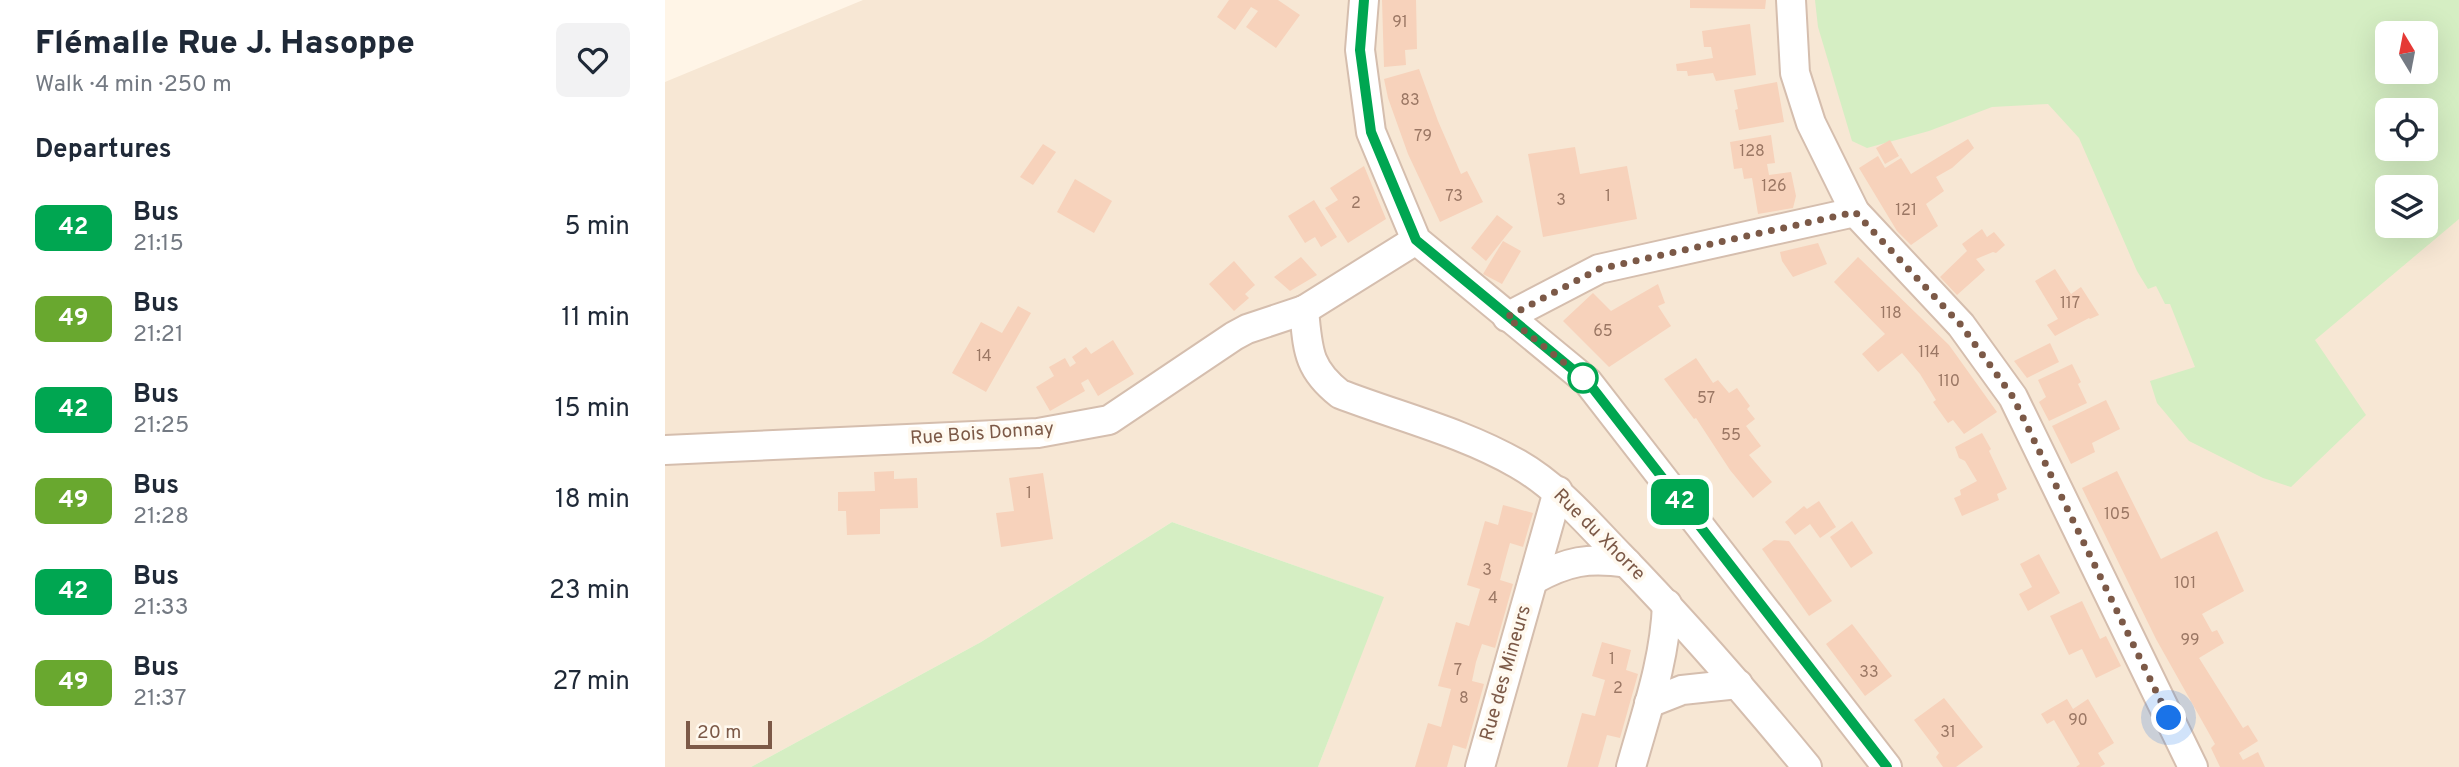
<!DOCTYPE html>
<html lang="en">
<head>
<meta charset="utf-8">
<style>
  body { margin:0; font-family:Overpass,sans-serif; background:#f2f2f3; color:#1f2937; height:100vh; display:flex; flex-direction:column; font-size:26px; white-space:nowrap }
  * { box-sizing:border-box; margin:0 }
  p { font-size:23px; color:#747a83 }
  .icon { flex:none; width:38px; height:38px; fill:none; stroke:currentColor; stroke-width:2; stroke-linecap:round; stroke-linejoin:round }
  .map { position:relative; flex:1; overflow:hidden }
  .details { display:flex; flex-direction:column; background:#fff; width:665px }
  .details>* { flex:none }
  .badge { padding:0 14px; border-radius:10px; font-size:24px; line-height:46px }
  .needle { width:46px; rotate:350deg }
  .buttons { position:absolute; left:1710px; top:21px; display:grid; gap:14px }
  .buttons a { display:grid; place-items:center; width:63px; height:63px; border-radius:10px; background:#fff; box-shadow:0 7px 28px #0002; font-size:35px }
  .scale { position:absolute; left:21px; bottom:18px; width:86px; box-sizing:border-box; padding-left:7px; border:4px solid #7c5947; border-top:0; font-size:19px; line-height:24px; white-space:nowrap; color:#7c5947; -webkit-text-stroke:5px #fff9ef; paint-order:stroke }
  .you { position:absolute; width:35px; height:35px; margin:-18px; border:5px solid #fff; border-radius:50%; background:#1a73e8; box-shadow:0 0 0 10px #1a73e833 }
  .map>.badge { position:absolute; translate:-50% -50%; box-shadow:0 0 0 4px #fff }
  h2 { padding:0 35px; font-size:26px; line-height:63px }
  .round { display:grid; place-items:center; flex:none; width:74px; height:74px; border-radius:10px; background:#f2f2f3 }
  .summary { display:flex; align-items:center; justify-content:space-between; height:119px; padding:0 35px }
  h1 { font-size:33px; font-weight:800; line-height:52px }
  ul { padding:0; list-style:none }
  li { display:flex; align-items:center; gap:21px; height:91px; padding:0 35px }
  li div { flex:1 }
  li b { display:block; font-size:26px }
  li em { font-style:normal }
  li .badge { min-width:77px; font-weight:700; text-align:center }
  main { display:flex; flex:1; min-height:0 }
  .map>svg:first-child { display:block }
  .residential { fill:#f7e7d4; fill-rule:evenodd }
  .green { fill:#d5eec3; fill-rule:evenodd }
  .building { fill:#f7d2bb }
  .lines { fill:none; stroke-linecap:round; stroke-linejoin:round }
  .minor-casing { stroke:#d5beae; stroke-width:32 }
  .minor { stroke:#fff; stroke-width:28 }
  .line-casing { stroke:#fff; stroke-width:16 }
  .line { stroke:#00a651; stroke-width:10 }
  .walk { stroke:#7c5947; stroke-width:7; stroke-dasharray:0 12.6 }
  .stop-dot { fill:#fff; stroke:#00a651; stroke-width:3.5 }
  .labels { text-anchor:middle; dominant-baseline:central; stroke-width:7; stroke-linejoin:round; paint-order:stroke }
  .number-label { font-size:16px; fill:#9b7764 }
  .street-label { font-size:19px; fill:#7c5947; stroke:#fff9ef }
</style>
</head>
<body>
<main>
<section class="details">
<div class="summary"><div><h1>Flémalle Rue J. Hasoppe</h1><p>Walk · 4 min · 250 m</p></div><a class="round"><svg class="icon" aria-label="heart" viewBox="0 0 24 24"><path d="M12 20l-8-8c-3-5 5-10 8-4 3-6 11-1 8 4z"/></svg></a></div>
<h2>Departures</h2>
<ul>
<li><span class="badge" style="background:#00a651;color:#fff">42</span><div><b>Bus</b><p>21:15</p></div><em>5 min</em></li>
<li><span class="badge" style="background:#69a82f;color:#fff">49</span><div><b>Bus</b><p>21:21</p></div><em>11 min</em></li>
<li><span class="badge" style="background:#00a651;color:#fff">42</span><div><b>Bus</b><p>21:25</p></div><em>15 min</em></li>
<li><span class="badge" style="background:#69a82f;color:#fff">49</span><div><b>Bus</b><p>21:28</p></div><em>18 min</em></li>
<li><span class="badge" style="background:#00a651;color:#fff">42</span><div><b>Bus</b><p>21:33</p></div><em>23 min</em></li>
<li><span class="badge" style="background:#69a82f;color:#fff">49</span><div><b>Bus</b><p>21:37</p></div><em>27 min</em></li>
</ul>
</section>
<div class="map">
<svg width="1794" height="767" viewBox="0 0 1794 767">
  <rect width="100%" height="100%" fill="#fff5e7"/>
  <path class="residential" d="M198 0H1794V767H653L718 597 507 522 316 642 86 767H0V82ZM1722 33H1760V72H1722ZM1722 110H1760V149H1722ZM1722 187H1760V226H1722Z"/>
  <g class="green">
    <path d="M1150 0H1794V219L1650 340 1701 415 1626 487 1598 478 1524 441 1492 403 1485 381 1530 367 1505 304H1500L1491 286 1483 289 1472 271 1414 138 1383 104 1327 107 1264 131 1202 148 1187 141 1153 27ZM1722 33H1760V72H1722ZM1722 110H1760V149H1722ZM1722 187H1760V226H1722Z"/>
    <path d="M507 522 719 597 653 767H86L316 642Z"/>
  </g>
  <g class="building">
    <path d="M564 0H613L635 15 611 48 581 27 593 11 586 7 570 30 552 17Z"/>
    <path d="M717 0H751L752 49 740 50 741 65 719 67Z"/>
    <path d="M1025 0H1101L1100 9 1025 8Z"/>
    <path d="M1085 24 1091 75 1051 81 1048 73 1023 76 1022 71H1012L1011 64 1048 58 1046 47H1039L1037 31Z"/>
    <path d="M754 69 773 121 796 174 802 171 818 202 775 222 743 154 723 98 719 79Z"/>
    <path d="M1112 82 1119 122 1074 130 1070 110 1073 109 1069 90Z"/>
    <path d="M1106 135 1110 163 1102 164 1104 175 1126 172 1131 196 1128 208 1093 214 1087 178 1079 179 1077 168 1069 169 1065 142Z"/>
    <path d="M1303 139 1309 148 1287 168 1271 177 1279 191 1261 204 1273 226 1246 245 1232 231 1194 168 1213 156 1220 168 1236 158 1246 174Z"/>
    <path d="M1225 140 1234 156 1220 164 1211 148Z"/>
    <path d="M378 144 391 152 368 185 355 177Z"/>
    <path d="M910 147 915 174 962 166 972 219 878 237 863 154Z"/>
    <path d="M699 166 721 219 683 243 660 208 673 200 665 188Z"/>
    <path d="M410 179 447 201 429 233 392 212Z"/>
    <path d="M649 200 672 237 656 247 650 237 640 243 623 216Z"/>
    <path d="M832 215 848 227 821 261 806 248Z"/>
    <path d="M1317 229 1322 237 1329 232 1340 245 1331 253 1328 252 1311 259 1320 270 1292 295 1275 277 1302 251 1297 244Z"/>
    <path d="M838 241 856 251 837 284 818 274Z"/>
    <path d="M1153 243 1162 264 1128 277 1117 261 1115 252Z"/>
    <path d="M636 257 652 275 625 291 609 277Z"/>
    <path d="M1193 257 1284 345 1332 412 1299 434 1288 420 1283 423 1268 402 1271 400 1255 374 1237 353 1213 372 1197 354 1220 334 1169 282Z"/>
    <path d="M569 261 590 285 580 294 584 298 569 311 544 284Z"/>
    <path d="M1390 269 1406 294 1416 287 1434 315 1425 319 1424 318 1390 336 1382 325 1393 319 1370 281Z"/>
    <path d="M993 284 1000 303 993 306 1006 326 944 367 898 321 928 293 946 311Z"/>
    <path d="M353 306 366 313 321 392 287 373 316 322 337 333Z"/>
    <path d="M448 340 469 374 433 396 423 379 416 383 420 391 385 411 371 387 389 376 384 367 400 358 405 367 411 363 407 357 421 347 426 354Z"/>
    <path d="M1385 343 1394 362 1362 378 1349 361Z"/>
    <path d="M1031 358 1048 383 1053 380 1064 393 1072 388 1085 406 1082 409 1090 419 1081 426 1096 446 1084 455 1107 482 1088 498 1065 470 1031 418 1029 419 999 379Z"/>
    <path d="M1407 364 1416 382 1413 384 1422 403 1384 421 1374 402 1381 397 1373 380Z"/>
    <path d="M1441 400 1455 429 1427 443 1430 452 1406 464 1387 426Z"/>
    <path d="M1317 433 1326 449 1324 451 1342 489 1332 494 1334 500 1297 516 1289 498 1296 495 1295 490 1312 481 1300 461 1294 458 1290 447Z"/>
    <path d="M229 471V479L252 478 253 508 215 509V534L182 535 181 511H173V492L210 491 209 472Z"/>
    <path d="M1452 471 1496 559 1552 531 1579 591 1537 614 1547 632 1552 630 1559 643 1534 658 1578 728 1583 725 1593 741 1574 753 1578 760 1593 752 1600 767H1555L1546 748 1550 744 1491 639 1417 488Z"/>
    <path d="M378 473 388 539 336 547 331 513 349 511 344 478Z"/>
    <path d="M1154 501 1171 527 1155 538 1145 524 1130 535 1120 522 1139 506 1142 509Z"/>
    <path d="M838 505 868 513 858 547 845 543 840 561 835 580 848 584 830 648 817 644 811 662 807 681 819 684 801 749 788 745 782 767H750L763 723 776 727 786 689 773 686 791 622 804 626 815 589 802 585 820 521 833 525Z"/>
    <path d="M1187 521 1208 553 1186 568 1165 537Z"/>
    <path d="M1109 540 1124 541 1167 601 1144 616 1097 549Z"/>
    <path d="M1374 554 1395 593 1363 611 1354 594 1367 587 1355 564Z"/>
    <path d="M1417 601 1435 639 1441 636 1456 666 1431 678 1417 649 1404 655 1385 616Z"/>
    <path d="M1187 624 1227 676 1200 696 1161 644Z"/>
    <path d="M937 642 966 650 961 670 973 674 955 738 942 735 933 767H902L917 713 930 716 940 680 927 676Z"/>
    <path d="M1279 698 1318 747 1291 767H1278L1271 757 1274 753 1249 720Z"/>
    <path d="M1402 699 1408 709 1423 699 1449 743 1433 753 1440 764 1435 767H1411L1415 764 1389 720 1382 724 1376 714Z"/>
  </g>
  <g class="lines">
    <g class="minor-casing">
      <g id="minor">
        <path d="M699 0 695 50 706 132 751 240 923 382 1222 767"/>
        <path d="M1126 0 1130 73 1146 123 1190 212 1296 325 1348 397 1528 767"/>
        <path d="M639 310C643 349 642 368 675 394 735 417 797 432 853 464 893 487 923 523 955 556 1021 624 1082 694 1142 767"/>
        <path d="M842 317 934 269 1190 212"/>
        <path d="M0 450 373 433 444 420 569 336 582 329 639 310 751 240"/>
        <path d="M868 580C902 561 924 557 962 563"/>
        <path d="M984 703 1017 690 1073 684"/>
        <path d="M815 767 893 491"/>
        <path d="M966 767C981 713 1000 661 1002 604"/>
      </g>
    </g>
    <use href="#minor" class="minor"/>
  </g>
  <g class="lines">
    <g class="line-casing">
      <path id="line" d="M699 0 695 50 706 132 751 240 923 382 1222 767"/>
    </g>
    <use href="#line" class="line"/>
    <path class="walk" d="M918 378 923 382 842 317 934 269 1190 212 1296 325 1348 397 1504 718"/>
  </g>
  <circle class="stop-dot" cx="918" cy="378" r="14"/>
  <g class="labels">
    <g class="number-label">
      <text x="735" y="23">91</text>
      <text x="745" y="101">83</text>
      <text x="758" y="137">79</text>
      <text x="1087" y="152">128</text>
      <text x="1109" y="187">126</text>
      <text x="789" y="197">73</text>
      <text x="943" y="197">1</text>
      <text x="896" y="201">3</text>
      <text x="691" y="204">2</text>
      <text x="1241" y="211">121</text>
      <text x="1405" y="304">117</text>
      <text x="1226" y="314">118</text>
      <text x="938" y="332">65</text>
      <text x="1264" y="353">114</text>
      <text x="319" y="357">14</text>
      <text x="1284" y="382">110</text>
      <text x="1041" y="399">57</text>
      <text x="1066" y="436">55</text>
      <text x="364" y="494">1</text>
      <text x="1452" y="515">105</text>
      <text x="822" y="571">3</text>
      <text x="1520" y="584">101</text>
      <text x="828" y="599">4</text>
      <text x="1525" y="641">99</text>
      <text x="947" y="660">1</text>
      <text x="793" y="671">7</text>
      <text x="1204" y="673">33</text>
      <text x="953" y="689">2</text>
      <text x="799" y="699">8</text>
      <text x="1413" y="721">90</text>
      <text x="1283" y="733">31</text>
    </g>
    <g class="street-label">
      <text transform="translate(317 434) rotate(-4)">Rue Bois Donnay</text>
      <text transform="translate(934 535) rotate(45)">Rue du Xhorre</text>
      <text transform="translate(841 673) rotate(-74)">Rue des Mineurs</text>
    </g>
  </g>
</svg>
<div class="buttons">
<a><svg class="needle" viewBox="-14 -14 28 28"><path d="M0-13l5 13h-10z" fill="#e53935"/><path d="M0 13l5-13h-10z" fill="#747a83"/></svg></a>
<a><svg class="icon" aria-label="locate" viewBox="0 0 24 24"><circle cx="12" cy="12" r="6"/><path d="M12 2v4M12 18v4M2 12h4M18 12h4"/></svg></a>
<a><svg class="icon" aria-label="layers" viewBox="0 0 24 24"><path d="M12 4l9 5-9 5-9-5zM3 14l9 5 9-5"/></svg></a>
</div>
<div class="scale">20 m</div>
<div class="you" style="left:1504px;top:718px"></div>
<b class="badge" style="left:1015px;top:502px;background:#00a651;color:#fff">42</b>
</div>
</main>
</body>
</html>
